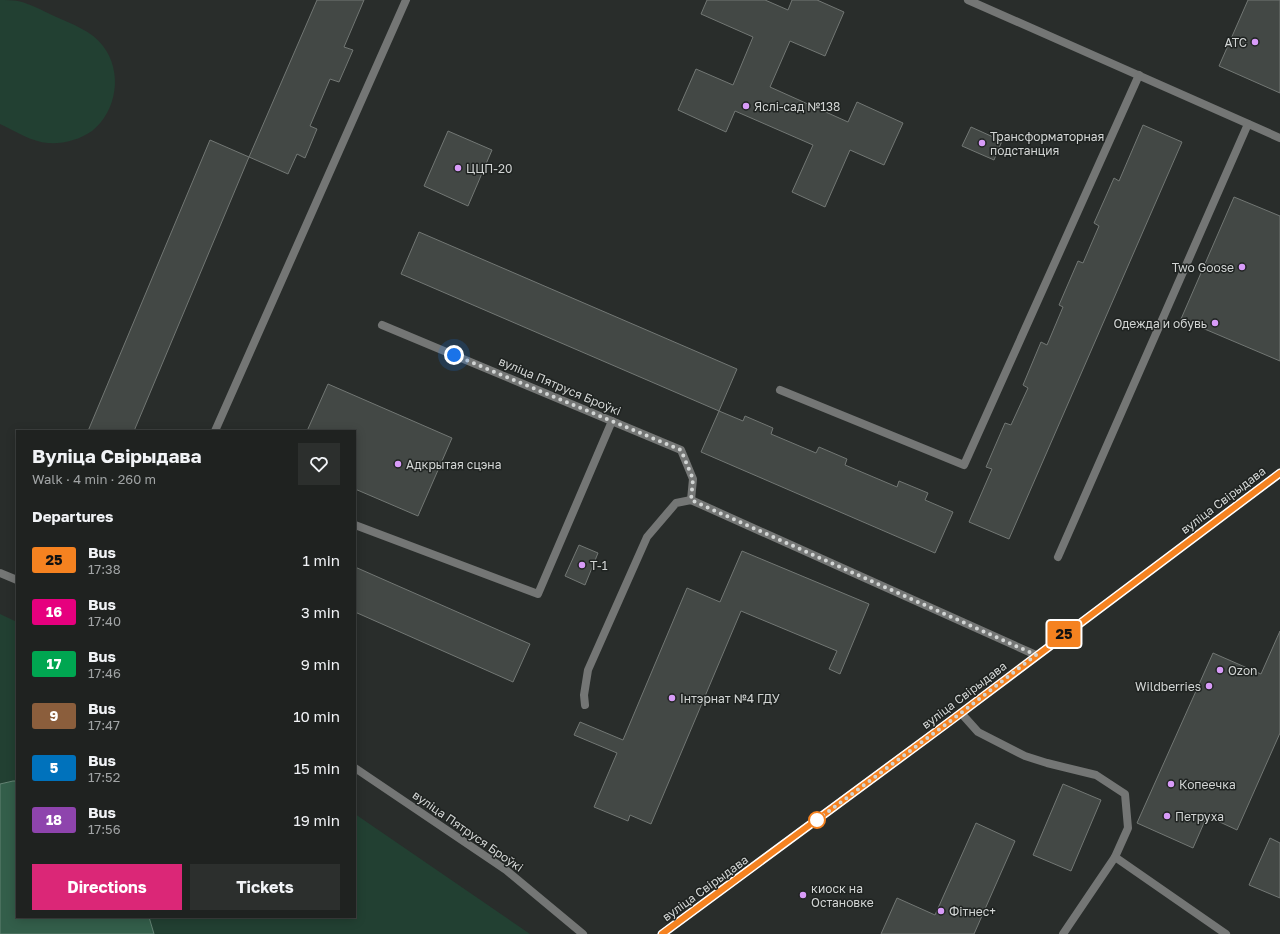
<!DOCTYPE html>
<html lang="en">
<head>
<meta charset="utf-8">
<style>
  body { margin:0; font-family:"Golos Text",sans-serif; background:#2c2f2d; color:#f1f3f6; height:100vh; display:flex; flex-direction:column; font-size:15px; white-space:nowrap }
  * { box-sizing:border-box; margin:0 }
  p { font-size:13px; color:#a1a4a5 }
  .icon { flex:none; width:22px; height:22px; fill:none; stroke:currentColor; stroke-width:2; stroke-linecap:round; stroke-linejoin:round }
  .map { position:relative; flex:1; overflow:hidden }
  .sheet { position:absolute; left:16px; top:430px; width:340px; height:488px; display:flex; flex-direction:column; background:#1f2220; border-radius:0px; box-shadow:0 2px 10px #0003,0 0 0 1px #3c3f3e }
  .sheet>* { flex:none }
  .badge { padding:0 8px; border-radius:3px; font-size:14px; line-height:26px }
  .you { position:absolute; width:20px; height:20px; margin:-10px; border:3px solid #fff; border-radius:50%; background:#1a73e8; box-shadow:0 0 0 6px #1a73e833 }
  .map>.badge { position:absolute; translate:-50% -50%; box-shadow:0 0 0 2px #fff }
  h2 { padding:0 16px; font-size:15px; line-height:36px }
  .round { display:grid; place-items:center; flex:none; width:42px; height:42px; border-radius:0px; background:#2c2f2d }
  .headline { display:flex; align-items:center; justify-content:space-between; height:68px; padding:0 16px }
  h1 { font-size:19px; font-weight:700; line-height:30px }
  .button { display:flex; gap:8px; margin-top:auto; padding:8px 16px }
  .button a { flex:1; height:46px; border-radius:0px; background:#db2777; color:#fff; font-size:16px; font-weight:700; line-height:46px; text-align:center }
  .button a+a { background:#2c2f2d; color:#f1f3f6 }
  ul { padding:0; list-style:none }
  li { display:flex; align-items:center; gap:12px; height:52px; padding:0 16px }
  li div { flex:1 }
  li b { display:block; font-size:15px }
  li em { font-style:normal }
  li .badge { min-width:44px; font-weight:700; text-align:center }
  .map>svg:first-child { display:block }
  .green { fill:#224032 }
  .water { fill:#335e4a; stroke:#638273 }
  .building { fill:#434845; stroke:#727774 }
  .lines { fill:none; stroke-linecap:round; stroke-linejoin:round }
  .service { stroke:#747675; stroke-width:8 }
  .minor { stroke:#747675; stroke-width:8 }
  .secondary { stroke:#9ca09e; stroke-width:8 }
  .line-casing { stroke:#fff; stroke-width:9 }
  .line { stroke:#f58220; stroke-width:6 }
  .walk { stroke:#d2d5d4; stroke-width:4; stroke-dasharray:0 7.2 }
  .poi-dot { fill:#d89bf8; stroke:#1f2321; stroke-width:1.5 }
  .stop-dot { fill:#fff; stroke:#f58220; stroke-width:2 }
  .labels { text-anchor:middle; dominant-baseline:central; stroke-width:3; stroke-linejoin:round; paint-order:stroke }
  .poi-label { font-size:12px; fill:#d2d5d4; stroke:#1f2321; text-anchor:start }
  .street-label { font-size:12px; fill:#d2d5d4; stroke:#1f2321 }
</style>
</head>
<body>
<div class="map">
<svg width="1280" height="934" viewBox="0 0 1280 934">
  <rect width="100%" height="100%" fill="#292d2b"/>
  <g class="green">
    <path d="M0 0C6 0 13 0 18 1 31 4 43 11 54 16 72 24 92 31 103 46 123 72 117 111 92 131 79 140 63 144 48 143 32 142 15 131 0 124Z"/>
    <path d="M0 614 17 622V781H12L0 784Z"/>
    <path d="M355 814 530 934H154L149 917H355Z"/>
  </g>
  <path class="water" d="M13 781H17V917H149L154 934H0V784Z"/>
  <g class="building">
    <path d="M317 0H364L344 47 353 50 339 82 330 79 310 126 317 129 305 158 297 154 288 174 249 157Z"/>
    <path d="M707 0H765L788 10 792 0H817L844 12 825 56 790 41 770 87 848 122 857 102 903 123 884 165 850 150 825 207 792 192 813 145 735 111 726 132 678 110 696 69 733 85 753 37 701 14Z"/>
    <path d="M1248 0H1280V93L1219 66Z"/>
    <path d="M1143 125 1182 142 1009 539 969 522 992 469 986 467 1005 423 1011 425 1028 388 1023 385 1041 342 1047 345 1063 307 1059 305 1078 261 1083 263 1099 226 1094 223 1114 178 1119 181Z"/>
    <path d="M971 127 1002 141 994 160 962 146Z"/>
    <path d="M448 131 492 150 468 206 424 186Z"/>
    <path d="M210 140 249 157 134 431H88Z"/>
    <path d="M1234 197 1280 216V361L1181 319Z"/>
    <path d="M419 232 737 369 719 411 401 274Z"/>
    <path d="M328 384 452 438 418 516 355 489V431H307Z"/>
    <path d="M719 411 743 421 745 416 773 428 771 434 816 453 819 447 847 459 845 465 897 487 899 481 928 493 925 500 953 512 935 553 701 452Z"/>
    <path d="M579 545 598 553 585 585 565 576Z"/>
    <path d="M742 551 869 604 840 674 829 669 837 651 741 611 651 824 630 815 628 821 594 807 617 753 574 735 580 722 623 740 687 588 720 602Z"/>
    <path d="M355 567 530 644 513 682 355 612Z"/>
    <path d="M1280 631V733L1237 830 1207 816 1193 848 1137 823 1213 653 1261 674Z"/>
    <path d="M1063 784 1101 800 1071 871 1033 855Z"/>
    <path d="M976 823 1015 841 974 934H881L897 898 935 915Z"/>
    <path d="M1270 838 1280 843V898L1249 885Z"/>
  </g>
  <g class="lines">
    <g class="service">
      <path d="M968 0 1280 138"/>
      <path d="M382 325 681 450 693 479 691 500"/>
      <path d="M780 390 964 465 1139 75"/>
      <path d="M215 431 406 0"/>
      <path d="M355 525 538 594 612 421"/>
      <path d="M1058 557 1248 124"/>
      <path d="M585 705 584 695 588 670 647 537 676 503 691 500 1036 655"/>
      <path d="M961 713 978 732 1025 756 1047 763 1096 775 1125 794 1128 828 1115 857 1063 934"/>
      <path d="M1115 857 1226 934"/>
    </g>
    <g class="minor">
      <path d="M0 573 17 580"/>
      <path d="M355 768 506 870 583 934"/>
    </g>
    <path class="secondary" d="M662 934 961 713 1280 473"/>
  </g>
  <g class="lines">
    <g class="line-casing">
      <path id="line" d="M662 934 949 722 1280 473"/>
    </g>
    <use href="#line" class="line"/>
    <path class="walk" d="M454 355 681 450 693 479 691 500 1036 655 961 713 817 820"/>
  </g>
  <g class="poi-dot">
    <circle cx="1255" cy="42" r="4"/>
    <circle cx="746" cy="106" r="4"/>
    <circle cx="982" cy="143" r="4"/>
    <circle cx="458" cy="168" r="4"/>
    <circle cx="1242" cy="267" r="4"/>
    <circle cx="1215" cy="323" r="4"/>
    <circle cx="398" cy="464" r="4"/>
    <circle cx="582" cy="565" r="4"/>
    <circle cx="1220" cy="670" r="4"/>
    <circle cx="1209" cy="686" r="4"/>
    <circle cx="672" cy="698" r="4"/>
    <circle cx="1171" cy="784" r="4"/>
    <circle cx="1167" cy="816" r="4"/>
    <circle cx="803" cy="895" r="4"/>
    <circle cx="941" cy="911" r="4"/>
  </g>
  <circle class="stop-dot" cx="817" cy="820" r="8"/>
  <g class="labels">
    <g class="poi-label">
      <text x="1247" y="42" text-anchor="end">АТС</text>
      <text x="754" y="106">Яслі-сад №138</text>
      <text x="990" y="136">Трансформаторная<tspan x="990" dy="14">подстанция</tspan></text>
      <text x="466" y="168">ЦЦП-20</text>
      <text x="1234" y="267" text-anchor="end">Two Goose</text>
      <text x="1207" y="323" text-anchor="end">Одежда и обувь</text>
      <text x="406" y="464">Адкрытая сцэна</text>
      <text x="590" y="565">Т-1</text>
      <text x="1228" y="670">Ozon</text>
      <text x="1201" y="686" text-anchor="end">Wildberries</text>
      <text x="680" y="698">Інтэрнат №4 ГДУ</text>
      <text x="1179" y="784">Копеечка</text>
      <text x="1175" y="816">Петруха</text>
      <text x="811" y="888">киоск на<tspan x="811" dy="14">Остановке</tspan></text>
      <text x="949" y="911">Фітнес+</text>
    </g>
    <g class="street-label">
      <text transform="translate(560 386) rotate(23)">вуліца Пятруся Броўкі</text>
      <text transform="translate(1223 500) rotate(-37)">вуліца Свірыдава</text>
      <text transform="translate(964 695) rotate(-37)">вуліца Свірыдава</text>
      <text transform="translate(468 831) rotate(35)">вуліца Пятруся Броўкі</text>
      <text transform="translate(705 888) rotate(-36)">вуліца Свірыдава</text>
    </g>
  </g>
</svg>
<div class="you" style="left:454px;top:355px"></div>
<b class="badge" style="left:1064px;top:634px;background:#f58220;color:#111">25</b>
<section class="sheet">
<div class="headline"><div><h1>Вуліца Свірыдава</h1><p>Walk · 4 min · 260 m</p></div><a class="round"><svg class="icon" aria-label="heart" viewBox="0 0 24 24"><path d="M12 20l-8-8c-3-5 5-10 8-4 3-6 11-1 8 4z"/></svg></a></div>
<h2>Departures</h2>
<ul>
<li><span class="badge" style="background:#f58220;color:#111">25</span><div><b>Bus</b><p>17:38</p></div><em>1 min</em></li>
<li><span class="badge" style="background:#e6007e;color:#fff">16</span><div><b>Bus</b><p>17:40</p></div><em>3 min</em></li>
<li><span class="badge" style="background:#00a651;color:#fff">17</span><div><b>Bus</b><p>17:46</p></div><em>9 min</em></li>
<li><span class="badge" style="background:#8b5e3c;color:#fff">9</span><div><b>Bus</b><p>17:47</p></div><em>10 min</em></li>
<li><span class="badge" style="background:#0072bc;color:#fff">5</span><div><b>Bus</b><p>17:52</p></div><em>15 min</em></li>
<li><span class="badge" style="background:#8e44ad;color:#fff">18</span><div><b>Bus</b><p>17:56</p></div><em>19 min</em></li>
</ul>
<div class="button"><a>Directions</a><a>Tickets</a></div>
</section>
</div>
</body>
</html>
